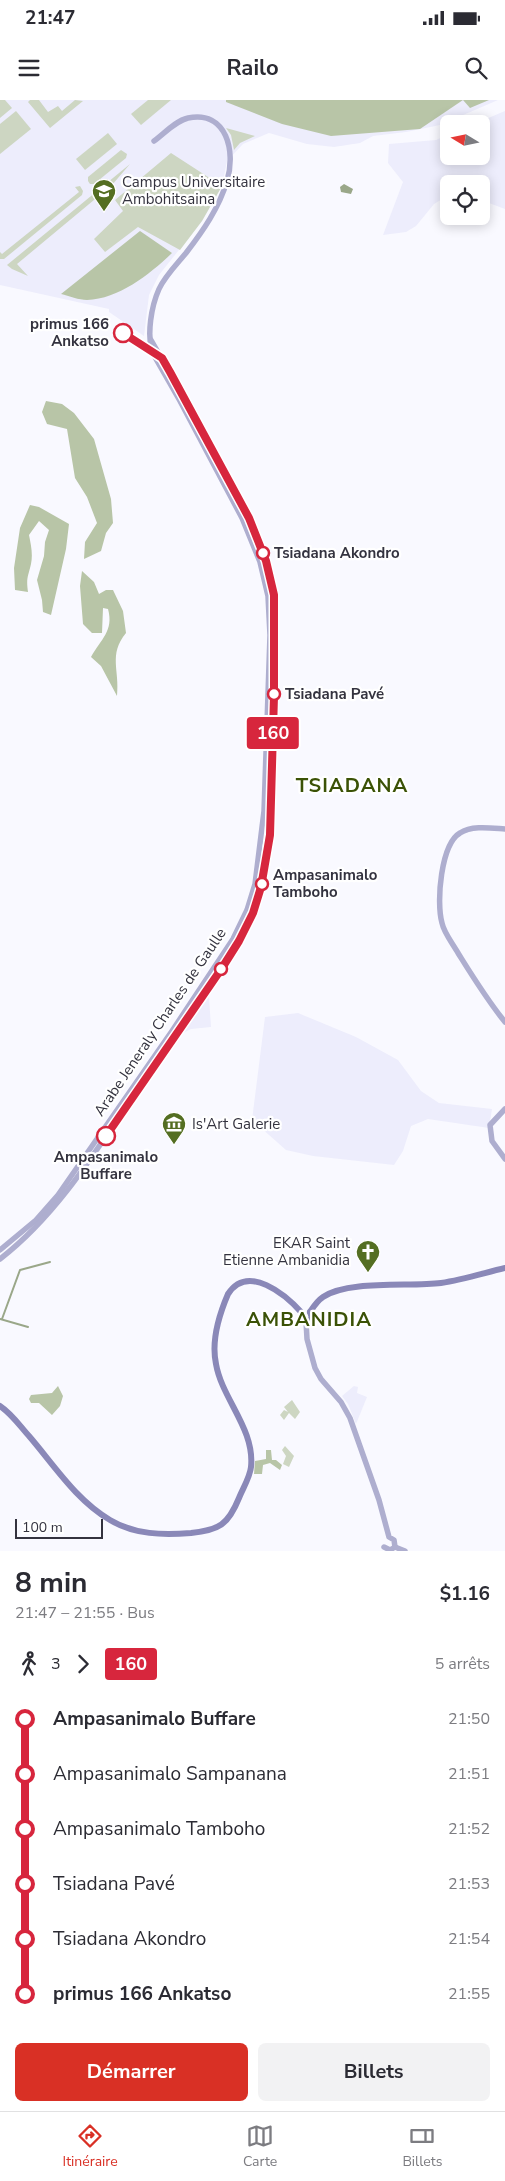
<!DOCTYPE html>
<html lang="fr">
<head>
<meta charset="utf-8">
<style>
  body { margin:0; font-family:"Nunito Sans",sans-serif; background:#f2f2f3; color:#2b2b33; height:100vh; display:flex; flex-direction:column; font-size:19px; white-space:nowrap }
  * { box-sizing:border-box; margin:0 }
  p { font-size:16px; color:#7c7c81 }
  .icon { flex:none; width:28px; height:28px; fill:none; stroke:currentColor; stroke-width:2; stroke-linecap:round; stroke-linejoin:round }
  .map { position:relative; height:1451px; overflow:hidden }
  .panel { display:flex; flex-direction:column; background:#fff; flex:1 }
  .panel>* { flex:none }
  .badge { padding:0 10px; border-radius:4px; font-size:18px; line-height:32px }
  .needle { width:32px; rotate:280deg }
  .buttons { position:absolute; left:440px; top:15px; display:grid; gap:10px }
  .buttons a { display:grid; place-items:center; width:50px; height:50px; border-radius:8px; background:#fff; box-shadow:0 2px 12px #0003; font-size:25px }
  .scale { position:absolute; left:15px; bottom:12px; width:88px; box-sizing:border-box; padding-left:5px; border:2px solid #34333f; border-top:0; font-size:14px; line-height:18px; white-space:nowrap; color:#34333f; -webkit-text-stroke:4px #fff; paint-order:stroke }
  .map>.badge { position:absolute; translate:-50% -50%; box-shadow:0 0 0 2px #fff }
  .legs { display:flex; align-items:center; gap:8px; height:55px; padding:0 15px; font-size:16px }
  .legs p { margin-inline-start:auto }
  .headline { display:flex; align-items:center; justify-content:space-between; height:85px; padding:0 15px }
  h1 { font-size:28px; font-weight:700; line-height:38px }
  .action { display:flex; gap:10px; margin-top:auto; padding:10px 15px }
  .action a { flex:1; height:58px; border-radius:8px; background:#d93025; color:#fff; font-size:20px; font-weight:700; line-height:58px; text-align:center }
  .action a+a { background:#f2f2f3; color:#2b2b33 }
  ul { padding:0 15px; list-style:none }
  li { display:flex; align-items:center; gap:18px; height:55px; font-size:19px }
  li i { display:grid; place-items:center; width:8px; height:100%; margin:0 6px; background:currentColor }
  li i::after { content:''; width:12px; height:12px; margin:-6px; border:4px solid; border-radius:50%; background:#fff }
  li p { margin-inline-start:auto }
  li:first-child i { background:linear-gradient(#0000 50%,currentColor 0) }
  li:last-child i { background:linear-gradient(currentColor 50%,#0000 0) }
  .status { display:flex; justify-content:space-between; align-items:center; height:35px; padding:0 25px; background:#fff; direction:ltr }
  .status svg { height:14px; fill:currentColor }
  header { display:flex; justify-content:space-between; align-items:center; height:65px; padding:0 15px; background:#fff; font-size:22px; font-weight:700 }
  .menu { display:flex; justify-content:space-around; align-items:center; height:70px; border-top:1px solid #e1e1e2; background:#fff; font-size:14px; color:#7c7c81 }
  .menu a { display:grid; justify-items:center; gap:2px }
  .menu .active { color:#d93025 }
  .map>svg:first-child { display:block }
  .built { fill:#ededfc }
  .green { fill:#cdd6c2 }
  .forest { fill:#b8c5a7 }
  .water { fill:#9aa789 }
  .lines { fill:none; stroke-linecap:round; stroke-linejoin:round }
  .stream { stroke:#9aa789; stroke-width:2 }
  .tertiary { stroke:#aeaecf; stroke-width:5.5 }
  .secondary { stroke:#8a88b8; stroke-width:6 }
  .line-1-casing { stroke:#fff; stroke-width:11 }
  .line-1 { stroke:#d7263d; stroke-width:8 }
  .stop-1-dot { fill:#fff; stroke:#d7263d; stroke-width:2.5 }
  .labels { text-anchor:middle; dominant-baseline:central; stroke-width:4.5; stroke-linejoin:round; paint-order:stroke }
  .poi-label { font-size:15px; fill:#34333f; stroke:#fff; text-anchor:start }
  .stop-label { font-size:15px; font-weight:bold; fill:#34333f; stroke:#fff; text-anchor:start }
  .street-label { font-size:15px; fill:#34333f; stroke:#fff }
  .district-label { font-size:20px; font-weight:bold; letter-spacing:1px; fill:#3b5206; stroke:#fff }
</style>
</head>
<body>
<div class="status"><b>21:47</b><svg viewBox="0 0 49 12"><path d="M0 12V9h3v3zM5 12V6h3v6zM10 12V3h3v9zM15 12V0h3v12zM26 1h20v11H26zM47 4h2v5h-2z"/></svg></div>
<header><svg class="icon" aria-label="menu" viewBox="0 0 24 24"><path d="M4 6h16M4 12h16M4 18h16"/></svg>Railo<svg class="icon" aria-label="search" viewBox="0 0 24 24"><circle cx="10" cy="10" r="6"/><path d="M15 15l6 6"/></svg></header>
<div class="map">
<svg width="505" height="1451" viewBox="0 0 505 1451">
  <rect width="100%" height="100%" fill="#f9f9ff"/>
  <g class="built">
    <path d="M0 0H498L440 25 406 32 373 36 360 43 334 47 307 44 269 33 243 44 227 61 222 86 202 121 159 175 149 195 144 236 109 212V209L0 185Z"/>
    <path d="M505 11V109L481 100V84H449V95L434 104 416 126 406 132 383 135 403 82 388 63 389 44 436 40 449 34V56H481V24H474Z"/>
    <path d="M209 897 211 927 191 929 183 933Z"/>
    <path d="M298 913 356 937 398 960 421 991 439 1003 492 1009 489 1028 428 1019 411 1026 403 1051 394 1065 313 1056 286 1050 252 1020 265 917Z"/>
    <path d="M354 1286 358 1287 357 1293 367 1297 356 1324 348 1304 342 1296Z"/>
  </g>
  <g class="green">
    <path d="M0 0H5L12 8 0 18Z"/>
    <path d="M30 0H39L48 12 58 6 62 11 75 0 83 1 50 28 28 2Z"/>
    <path d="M148 0H171L141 25 131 14Z"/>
    <path d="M16 11 31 29 0 54V24Z"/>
    <path d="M226 28 255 36 240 43 234 50 231 35Z"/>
    <path d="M108 33 117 44 85 70 76 59Z"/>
    <path d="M121 50 127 54 126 58 94 84H90L88 81V77Z"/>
    <path d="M171 53 222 86 202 121 180 150 138 127 105 152 94 139 123 111 115 100Z"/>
    <path d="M130 64 112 85 17 164 28 176 12 169 7 165Z"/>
    <path d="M80 86 83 91 82 95 4 159H0V152L2 154 79 92 75 87Z"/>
    <path d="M292 1300 300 1312 295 1319 289 1313 284 1320 280 1315 284 1310 288 1312 284 1307Z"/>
    <path d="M285 1346 294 1356 289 1367 283 1364 286 1356 282 1350Z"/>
  </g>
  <g class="forest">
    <path d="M226 0H463L420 29 331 36 282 24 226 2Z"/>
    <path d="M463 0H489L470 8Z"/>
    <path d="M140 131 172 153C150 174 119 199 87 200 79 200 69 196 61 194Z"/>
    <path d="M46 301 62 304 74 313 94 339 111 399 113 423 106 433 101 451 84 459 85 442 97 423 87 397 75 378 67 329 47 324 42 312Z"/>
    <path d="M30 405 39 407 69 424 66 449 51 515 43 512 42 500 37 480 44 456 45 442 49 430 39 421 29 435C31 445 33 454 31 464 28 477 26 478 28 492L15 490 14 468 20 428Z"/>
    <path d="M82 471 94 482 99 494 106 490H113L123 511 126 533C108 555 120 570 117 596L101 566 91 557C101 539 114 531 108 509L103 508 102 533H92L83 524 80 486Z"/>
    <path d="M58 1286 63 1296 60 1306 52 1315 39 1303H31L29 1299 31 1295 52 1293Z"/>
    <path d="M266 1350H271L272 1360H276L282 1365 280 1370 270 1363 263 1365 262 1374H254L255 1361 266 1359Z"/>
  </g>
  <path class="water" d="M344 84 353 89 351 94 341 92 340 87Z"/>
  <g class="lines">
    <g class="stream">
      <path d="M0 1219 28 1227"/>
      <path d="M2 1219 20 1170 50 1162"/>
    </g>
    <g class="tertiary">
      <path d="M505 729C491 728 472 725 460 733 441 744 436 802 442 823 444 833 453 844 458 853 473 877 487 900 505 922"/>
      <path d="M505 1009 490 1025 492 1041 505 1059"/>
      <path d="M0 1150 36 1120 58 1095 172 931 233 839 247 810 255 784 264 711 270 535 268 496 260 462 242 418 180 301 152 252C147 234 151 207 159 189 165 176 177 164 186 153 203 131 219 108 227 81 236 52 227 10 188 18 175 21 164 34 154 41"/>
      <path d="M0 1159C57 1115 96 1051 136 991 170 941 206 892 239 841L253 813 261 787 270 735 274 596V495L266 461 249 418 185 299 151 240"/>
      <path d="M306 1221 307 1239 315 1268 321 1279 341 1302 350 1318 379 1400 389 1437 394 1440 395 1447"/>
      <path d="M384 1447 390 1450 395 1447"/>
      <path d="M395 1447 405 1451"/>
    </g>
    <g class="secondary">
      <path d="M310 1212C314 1206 317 1201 323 1197 349 1180 409 1187 441 1183 463 1180 484 1173 505 1168"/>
      <path d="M302 1213V1218L308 1221 312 1218 310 1212"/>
      <path d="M0 1306C12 1314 19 1325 29 1336 54 1365 76 1400 110 1420 135 1435 163 1435 191 1433 219 1430 228 1425 239 1398 243 1388 250 1377 251 1367 255 1329 222 1299 216 1264 211 1241 219 1215 228 1194 248 1163 286 1195 302 1213"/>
    </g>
  </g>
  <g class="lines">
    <g class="line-1-casing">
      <path id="line-1" d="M106 1036 222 868 239 841 253 813 261 787 270 735 274 596V495L266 461 249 418 170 272 162 258 123 233"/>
    </g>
    <use href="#line-1" class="line-1"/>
  </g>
  <defs>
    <g id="university-pin" transform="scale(1.25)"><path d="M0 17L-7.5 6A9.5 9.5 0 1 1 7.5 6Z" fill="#546e22" stroke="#fff"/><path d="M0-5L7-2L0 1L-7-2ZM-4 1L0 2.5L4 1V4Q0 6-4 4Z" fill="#fff"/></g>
    <g id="museum-pin" transform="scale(1.25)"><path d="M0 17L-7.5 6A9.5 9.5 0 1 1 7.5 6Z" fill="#546e22" stroke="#fff"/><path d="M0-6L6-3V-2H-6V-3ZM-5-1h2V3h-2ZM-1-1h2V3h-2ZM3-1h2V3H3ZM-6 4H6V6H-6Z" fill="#fff"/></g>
    <g id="church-pin" transform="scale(1.25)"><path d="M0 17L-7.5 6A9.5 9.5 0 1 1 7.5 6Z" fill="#546e22" stroke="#fff"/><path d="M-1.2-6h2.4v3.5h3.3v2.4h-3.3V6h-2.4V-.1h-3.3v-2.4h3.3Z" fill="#fff"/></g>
  </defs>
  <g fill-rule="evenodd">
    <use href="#university-pin" x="104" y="91"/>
    <use href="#museum-pin" x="174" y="1024"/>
    <use href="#church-pin" x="368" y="1152"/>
  </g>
  <g class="stop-1-dot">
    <circle cx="123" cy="233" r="9"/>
    <circle cx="263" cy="453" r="6"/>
    <circle cx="274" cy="594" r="6"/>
    <circle cx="262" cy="784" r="6"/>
    <circle cx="221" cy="869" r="6"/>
    <circle cx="106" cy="1036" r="9"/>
  </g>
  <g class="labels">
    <g class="poi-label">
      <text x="122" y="82">Campus Universitaire<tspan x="122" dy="17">Ambohitsaina</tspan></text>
      <text x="192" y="1024">Is'Art Galerie</text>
      <text x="350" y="1143" text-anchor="end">EKAR Saint<tspan x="350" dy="17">Etienne Ambanidia</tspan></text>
    </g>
    <g class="stop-label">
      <text x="109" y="224" text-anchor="end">primus 166<tspan x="109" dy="17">Ankatso</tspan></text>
      <text x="274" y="453">Tsiadana Akondro</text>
      <text x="285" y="594">Tsiadana Pavé</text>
      <text x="273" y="775">Ampasanimalo<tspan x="273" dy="17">Tamboho</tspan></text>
      <text x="106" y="1057" text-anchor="middle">Ampasanimalo<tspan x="106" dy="17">Buffare</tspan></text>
    </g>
    <g class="street-label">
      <text transform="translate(160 922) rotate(-56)">Arabe Jeneraly Charles de Gaulle</text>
    </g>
    <g class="district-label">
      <text x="352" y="685">TSIADANA</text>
      <text x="309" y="1219">AMBANIDIA</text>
    </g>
  </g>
</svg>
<div class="buttons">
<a><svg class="needle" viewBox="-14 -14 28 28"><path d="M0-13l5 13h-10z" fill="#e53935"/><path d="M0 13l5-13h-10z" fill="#7c7c81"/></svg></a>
<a><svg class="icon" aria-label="locate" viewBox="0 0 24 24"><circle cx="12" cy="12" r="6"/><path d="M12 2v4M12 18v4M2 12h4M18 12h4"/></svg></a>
</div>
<div class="scale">100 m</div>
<b class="badge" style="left:273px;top:633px;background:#d7263d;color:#fff">160</b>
</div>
<section class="panel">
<div class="headline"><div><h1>8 min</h1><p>21:47 – 21:55 · Bus</p></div><b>$1.16</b></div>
<div class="legs"><svg class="icon" aria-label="walk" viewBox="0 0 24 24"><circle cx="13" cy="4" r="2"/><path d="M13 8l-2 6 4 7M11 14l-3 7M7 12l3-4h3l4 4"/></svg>3<svg class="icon" aria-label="forward" viewBox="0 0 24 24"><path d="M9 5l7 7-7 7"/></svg><b class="badge" style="background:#d7263d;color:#fff">160</b><p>5 arrêts</p></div>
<ul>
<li><i style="color:#d7263d"></i><b>Ampasanimalo Buffare</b><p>21:50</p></li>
<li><i style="color:#d7263d"></i><span>Ampasanimalo Sampanana</span><p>21:51</p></li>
<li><i style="color:#d7263d"></i><span>Ampasanimalo Tamboho</span><p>21:52</p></li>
<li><i style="color:#d7263d"></i><span>Tsiadana Pavé</span><p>21:53</p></li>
<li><i style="color:#d7263d"></i><span>Tsiadana Akondro</span><p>21:54</p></li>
<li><i style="color:#d7263d"></i><b>primus 166 Ankatso</b><p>21:55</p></li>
</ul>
<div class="action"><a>Démarrer</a><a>Billets</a></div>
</section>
<nav class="menu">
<a class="active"><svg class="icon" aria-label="directions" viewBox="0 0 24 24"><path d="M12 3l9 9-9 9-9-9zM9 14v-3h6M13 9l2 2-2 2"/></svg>Itinéraire</a>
<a><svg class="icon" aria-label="map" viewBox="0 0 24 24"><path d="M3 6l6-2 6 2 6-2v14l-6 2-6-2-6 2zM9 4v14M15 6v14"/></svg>Carte</a>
<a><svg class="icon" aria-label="tickets" viewBox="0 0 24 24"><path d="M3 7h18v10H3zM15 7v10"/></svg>Billets</a>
</nav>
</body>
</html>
